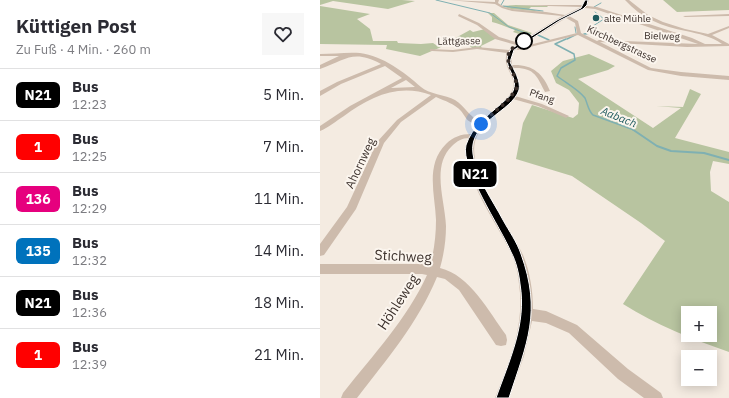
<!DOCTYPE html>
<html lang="de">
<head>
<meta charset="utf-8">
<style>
  body { margin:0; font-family:"IBM Plex Sans",sans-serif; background:#f7f7f7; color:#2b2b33; height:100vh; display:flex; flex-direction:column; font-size:15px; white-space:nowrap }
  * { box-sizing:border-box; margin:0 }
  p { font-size:13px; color:#7c7c81 }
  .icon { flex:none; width:22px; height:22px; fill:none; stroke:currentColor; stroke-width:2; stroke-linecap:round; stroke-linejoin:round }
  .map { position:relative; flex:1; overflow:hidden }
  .details { display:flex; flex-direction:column; background:#fff; width:320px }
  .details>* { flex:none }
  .badge { padding:0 8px; border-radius:6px; font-size:14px; line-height:26px }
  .tools { position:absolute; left:361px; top:306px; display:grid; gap:8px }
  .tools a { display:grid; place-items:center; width:36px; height:36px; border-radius:0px; background:#fff; box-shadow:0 2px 10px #0003; font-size:20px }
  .you { position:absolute; width:20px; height:20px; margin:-10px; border:3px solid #fff; border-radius:50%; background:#1a73e8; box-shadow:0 0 0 6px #1a73e833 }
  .map>.badge { position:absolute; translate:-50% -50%; box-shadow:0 0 0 2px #fff }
  .round { display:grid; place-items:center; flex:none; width:42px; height:42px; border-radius:0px; background:#f7f7f7 }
  .head { display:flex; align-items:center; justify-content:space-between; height:68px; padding:0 16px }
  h1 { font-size:19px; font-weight:700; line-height:30px }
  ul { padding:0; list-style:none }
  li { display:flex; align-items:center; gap:12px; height:52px; padding:0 16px; border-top:1px solid #e1e1e2 }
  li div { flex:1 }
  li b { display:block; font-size:15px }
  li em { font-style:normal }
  li .badge { min-width:44px; font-weight:700; text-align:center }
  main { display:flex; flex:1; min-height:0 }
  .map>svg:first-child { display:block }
  .green { fill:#b8c4a0; fill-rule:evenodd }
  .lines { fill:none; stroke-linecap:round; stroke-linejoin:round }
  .stream-far2 { stroke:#7fb0b2; stroke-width:1 }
  .stream-far1 { stroke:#7fb0b2; stroke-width:1.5 }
  .stream { stroke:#7fb0b2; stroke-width:2 }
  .minor { fill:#cdbbac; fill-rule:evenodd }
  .line { fill:#000; stroke:#fff }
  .walk { stroke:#3b302b; stroke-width:4; stroke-dasharray:0 7.2 }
  .poi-dot { fill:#1f5a5e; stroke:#fbf5ee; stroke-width:1.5 }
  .stop-dot { fill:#fff; stroke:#000; stroke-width:2 }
  .labels { text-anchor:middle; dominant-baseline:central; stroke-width:4; stroke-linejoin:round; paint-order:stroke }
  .far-poi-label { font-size:10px; fill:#3b302b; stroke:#fbf5ee; text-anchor:start }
  .far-street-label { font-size:10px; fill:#3b302b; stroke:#fbf5ee }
  .far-water-label { font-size:11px; font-style:italic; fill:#1f5a5e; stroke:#fbf5ee }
  .street-label { font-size:12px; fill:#3b302b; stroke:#fbf5ee }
  .near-street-label { font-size:14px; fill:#3b302b; stroke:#fbf5ee }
</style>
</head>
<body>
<main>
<section class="details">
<div class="head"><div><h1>Küttigen Post</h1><p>Zu Fuß · 4 Min. · 260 m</p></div><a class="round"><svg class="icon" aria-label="heart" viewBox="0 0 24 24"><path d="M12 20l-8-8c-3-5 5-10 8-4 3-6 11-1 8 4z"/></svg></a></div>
<ul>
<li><span class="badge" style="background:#000;color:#fff">N21</span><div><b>Bus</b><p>12:23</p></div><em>5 Min.</em></li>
<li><span class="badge" style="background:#f00;color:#fff">1</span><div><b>Bus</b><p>12:25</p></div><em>7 Min.</em></li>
<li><span class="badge" style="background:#e6007e;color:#fff">136</span><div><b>Bus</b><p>12:29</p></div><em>11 Min.</em></li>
<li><span class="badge" style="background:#0072bc;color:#fff">135</span><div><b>Bus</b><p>12:32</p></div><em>14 Min.</em></li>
<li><span class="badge" style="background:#000;color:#fff">N21</span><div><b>Bus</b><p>12:36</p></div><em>18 Min.</em></li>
<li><span class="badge" style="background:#f00;color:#fff">1</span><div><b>Bus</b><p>12:39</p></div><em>21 Min.</em></li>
</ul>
</section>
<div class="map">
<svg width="409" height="398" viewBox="0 0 409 398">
  <rect width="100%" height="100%" fill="#f4ebe1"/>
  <g class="green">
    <path d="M0 0H82L95 1 68 9 13 1 0 5Z"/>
    <path d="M343 0H409V10L357 12Z"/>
    <path d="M196 5 228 6 227 7H211L209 9 224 12 191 9 181 6Z"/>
    <path d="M0 6 50 14 37 19 50 29 53 41H77L78 43 101 44 113 43 119 47 150 30 153 32 165 29 177 38 161 46 162 49 152 48 142 38 139 37 119 48 100 56 66 49 67 45 0 44Z"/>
    <path d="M168 13H174L188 25 212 33C207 38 199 34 193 32L195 30C186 27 180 24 172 22V17Z"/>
    <path d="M269 54 295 66 288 70 258 79 333 128 361 108 336 106 363 107 370 89 381 94 355 138 409 152V164L393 161 390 172 391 191 409 202V352C372 339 336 325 303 304L345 241 321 223 252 176 196 159 203 123 212 105 253 118 258 114 259 103 249 90 236 83 231 71 243 61ZM368 313H390V335H368Z"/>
  </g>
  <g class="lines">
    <g class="stream-far2">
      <path d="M116 0 170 13 189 27 208 34"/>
      <path d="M181 5 184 0"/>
      <path d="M183 6 223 11"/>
      <path d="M274 7 281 3"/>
      <path d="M255 27 256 33"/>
      <path d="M266 34 273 32V26L284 19 275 12"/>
    </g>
    <g class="stream-far1">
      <path d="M205 33 209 34"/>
      <path d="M264 34 270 33"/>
      <path d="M218 35 229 40"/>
      <path d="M246 39 235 44 254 54 255 60 241 68 237 76C246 83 258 89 265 98 268 105 268 110 273 115L314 130"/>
      <path d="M247 39 255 35"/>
    </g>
    <path class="stream" d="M312 129 337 146 351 151 384 153 409 160"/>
    <g class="minor">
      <path d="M128 0 175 2V0H179L178 3 184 7 192 9 226 12 245 15 261 7 196 5H263L265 0H269L267 6 277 7 372 38 385 44H402C391 36 379 34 366 31 343 27 321 18 305 0H309L328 15 343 22 365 29 388 34 409 26V28L392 35 409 44V46L367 47 280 42 331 68 361 72 409 76V80L361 76 328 70 258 35 198 50 196 49 191 55 192 65C212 64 223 73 230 91L225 92C217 76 214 67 193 68 198 79 203 86 195 96L222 104 249 116 246 118 244 117 218 106 193 99C182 112 164 120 157 136 142 167 190 226 203 255 210 272 213 291 213 309L226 311 257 325 308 369 341 393 343 398H324L298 379 249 333 226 323 212 321 204 356 189 398H175C190 361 205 324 199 284 198 274 196 264 192 255 179 225 136 170 149 138 142 138 137 141 132 146 111 166 125 200 126 226 126 240 124 254 120 268 150 275 169 312 186 335L187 340 186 345 181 346 176 345 139 290 125 279 117 277C98 323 67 359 37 398H21L23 393C53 355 87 319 107 275L102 274H0V264H102L110 266C114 251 116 236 116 220 115 194 105 165 126 144 133 137 141 134 151 134L157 125C145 120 148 120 141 111 135 104 125 101 116 97L81 122 64 143 36 209 4 255 0 256V244L27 207 57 142 77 120 111 95C78 83 50 97 24 116 16 121 8 128 0 131V126L30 106 82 78 65 66 21 84 0 96V91L17 82 61 64C33 49 26 60 0 69V65L19 56H0V54C13 54 27 52 40 53 63 56 84 72 101 87 108 94 126 95 135 100 146 107 149 117 160 121 170 112 186 104 192 91 199 77 181 68 187 53L157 49 133 52 112 51H110V49L133 50 157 47 189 50 196 45 175 39 157 25 138 16 139 14 159 23 179 37 199 43 242 16 192 11 182 8 175 4ZM265 8 275 9 378 44 279 40 277 41 261 33 258 21 249 16ZM246 18 255 23 257 33 197 48ZM86 80 95 87 71 88Z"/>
      <path d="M409 14V16L365 17 363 16Z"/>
    </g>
  </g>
  <path class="line" d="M265 0H268L267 5 263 9 239 21 194 50 190 62C194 70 201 81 199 90 192 112 148 122 153 154 156 178 172 199 183 220 189 231 197 242 201 254 222 312 207 343 189 398H176C189 361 207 324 200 284 199 274 196 261 191 252 181 228 140 168 146 145 152 127 167 116 181 104 185 100 191 96 193 91 200 75 179 66 191 49L237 20 261 8Z"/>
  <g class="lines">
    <path class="walk" d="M161 124 187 101 196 90C200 70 171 56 204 41"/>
  </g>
  <circle class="poi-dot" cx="276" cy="18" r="4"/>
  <circle class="stop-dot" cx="204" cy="41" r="8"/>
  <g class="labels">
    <g class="far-poi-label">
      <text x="284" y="18">alte Mühle</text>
    </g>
    <g class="far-street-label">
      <text transform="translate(342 36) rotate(2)">Bielweg</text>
      <text transform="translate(139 41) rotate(-1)">Lättgasse</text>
      <text transform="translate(302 44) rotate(25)">Kirchbergstrasse</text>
      <text transform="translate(222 96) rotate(19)">Pfang</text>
    </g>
    <g class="far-water-label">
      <text transform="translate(299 117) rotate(22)">Aabach</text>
    </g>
    <g class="street-label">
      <text transform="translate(40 163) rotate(-65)">Ahornweg</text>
    </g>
    <g class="near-street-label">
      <text transform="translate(83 256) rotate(3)">Stichweg</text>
      <text transform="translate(78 302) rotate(-57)">Höhleweg</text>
    </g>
  </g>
</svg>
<div class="tools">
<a>+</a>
<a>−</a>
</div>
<div class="you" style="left:161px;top:124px"></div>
<b class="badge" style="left:155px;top:174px;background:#000;color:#fff">N21</b>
</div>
</main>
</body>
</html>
